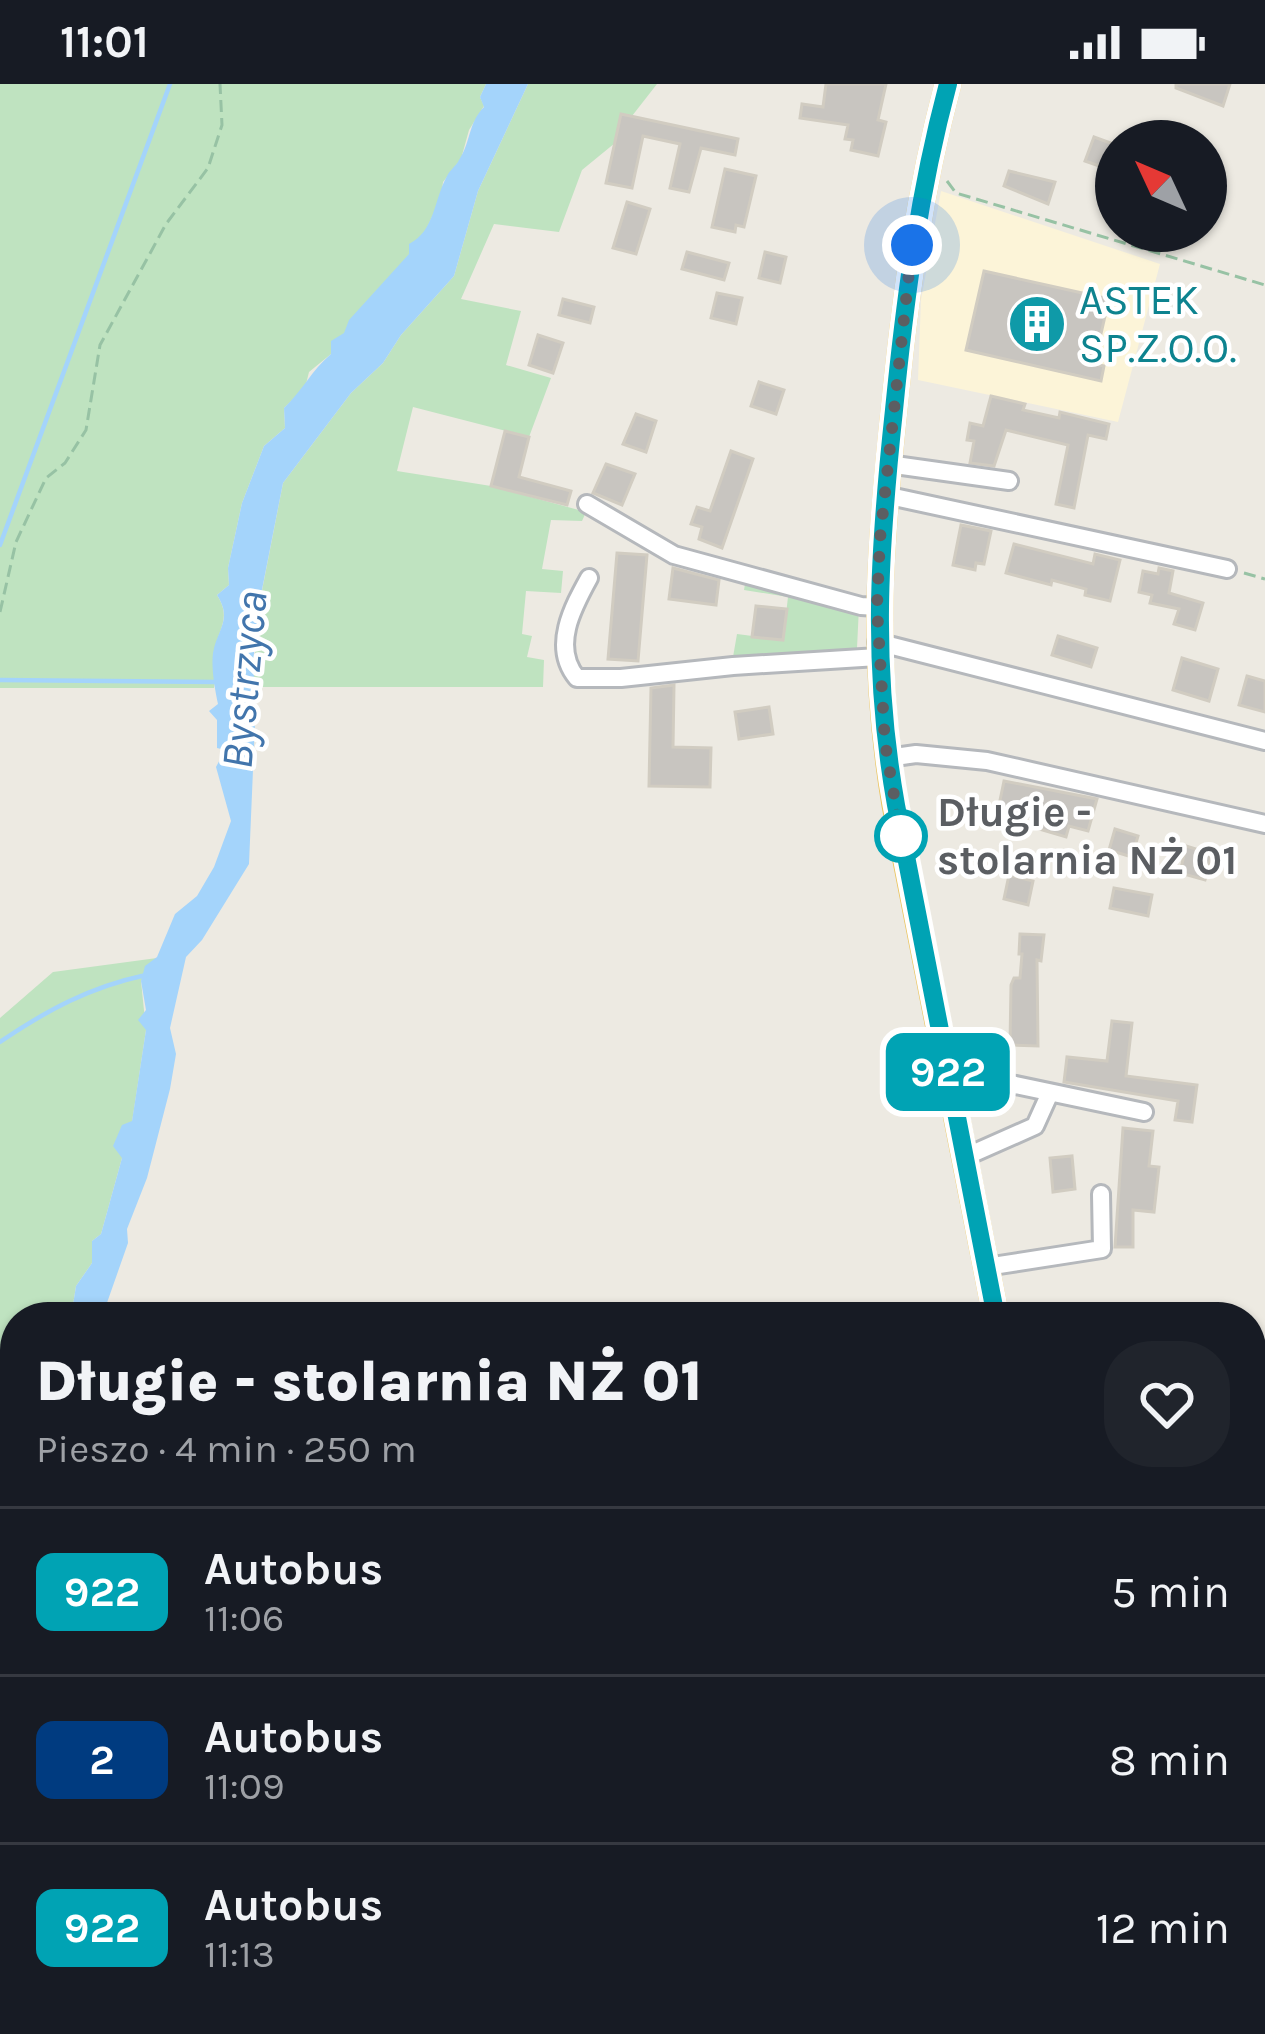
<!DOCTYPE html>
<html lang="pl">
<head>
<meta charset="utf-8">
<style>
  body { margin:0; font-family:Karla,sans-serif; background:#20242c; color:#f1f3f6; height:100vh; display:flex; flex-direction:column; font-size:45px; white-space:nowrap }
  * { box-sizing:border-box; margin:0 }
  p { font-size:39px; color:#9ea1a6 }
  .icon { flex:none; width:66px; height:66px; fill:none; stroke:currentColor; stroke-width:2; stroke-linecap:round; stroke-linejoin:round }
  .map { position:relative; flex:1; overflow:hidden }
  .drawer { position:absolute; left:0px; top:1218px; width:1266px; height:732px; display:flex; flex-direction:column; background:#171b24; border-radius:48px 48px 0 0; box-shadow:0 3px 9px #0004 }
  .drawer>* { flex:none }
  .badge { padding:0 24px; border-radius:18px; font-size:42px; line-height:78px }
  .needle { width:78px; rotate:314deg }
  .buttons { position:absolute; left:1095px; top:36px; display:grid; gap:24px }
  .buttons a { display:grid; place-items:center; width:132px; height:132px; border-radius:50%; background:#171b24; box-shadow:0 3px 9px #0004; font-size:60px }
  .you { position:absolute; width:60px; height:60px; margin:-30px; border:9px solid #fff; border-radius:50%; background:#1a73e8; box-shadow:0 0 0 18px #1a73e833 }
  .map>.badge { position:absolute; translate:-50% -50%; box-shadow:0 0 0 6px #fff }
  .round { display:grid; place-items:center; flex:none; width:126px; height:126px; border-radius:48px; background:#20242c }
  .overview { display:flex; align-items:center; justify-content:space-between; height:204px; padding:0 36px }
  h1 { font-size:57px; font-weight:800; line-height:90px }
  ul { padding:0; list-style:none }
  li { display:flex; align-items:center; gap:36px; height:168px; padding:0 36px; border-top:3px solid #363941 }
  li div { flex:1 }
  li b { display:block; font-size:45px }
  li em { font-style:normal }
  li .badge { min-width:132px; font-weight:700; text-align:center }
  .status { display:flex; justify-content:space-between; align-items:center; height:84px; padding:0 60px; background:#171b24; direction:ltr }
  .status svg { height:33px; fill:currentColor }
  .map>svg:first-child { display:block }
  .commercial { fill:#fcf4d8 }
  .industrial { fill:#dedcd7 }
  .green { fill:#bfe3c0 }
  .water { fill:#a4d4fb }
  .lines { fill:none; stroke-linecap:round; stroke-linejoin:round }
  .stream { stroke:#a4d4fb; stroke-width:4.5 }
  .building { fill:#c8c5c0; stroke:#d1ccc1; stroke-width:3 }
  .minor-casing { stroke:#b5b8bc; stroke-width:22 }
  .major-casing { stroke:#ebc45d; stroke-width:27 }
  .path { stroke:#97c2a4; stroke-width:3; stroke-dasharray:12 6; stroke-linecap:butt }
  .minor { stroke:#fff; stroke-width:16 }
  .major { stroke:#fbefa9; stroke-width:21 }
  .line-casing { stroke:#fff; stroke-width:27 }
  .line { stroke:#00a3b4; stroke-width:18 }
  .walk { stroke:#5b5e62; stroke-width:12; stroke-dasharray:0 21.6 }
  .stop-dot { fill:#fff; stroke:#00a3b4; stroke-width:6 }
  .labels { text-anchor:middle; dominant-baseline:central; stroke-width:9; stroke-linejoin:round; paint-order:stroke }
  .culture-label { font-size:42px; fill:#0d838f; stroke:#fff; text-anchor:start }
  .stop-label { font-size:42px; font-weight:bold; fill:#5b5e62; stroke:#fff; text-anchor:start }
  .water-label { font-size:45px; font-style:italic; fill:#4275ac; stroke:#fff }
</style>
</head>
<body>
<div class="status"><b>11:01</b><svg viewBox="0 0 49 12"><path d="M0 12V9h3v3zM5 12V6h3v6zM10 12V3h3v9zM15 12V0h3v12zM26 1h20v11H26zM47 4h2v5h-2z"/></svg></div>
<div class="map">
<svg width="1265" height="1950" viewBox="0 0 1265 1950">
  <rect width="100%" height="100%" fill="#edeae2"/>
  <path class="commercial" d="M941 107 1160 180 1118 338 918 296 921 216Z"/>
  <path class="industrial" d="M455 1935H570L568 1950H453Z"/>
  <g class="green">
    <path d="M0 0H486L480 13 484 22 469 46 461 75 443 98 441 114 422 154 331 270 309 288 305 304 284 324 285 344 264 362 242 419 228 484 229 501 217 511C233 536 216 547 214 571 213 583 216 592 214 604H0Z"/>
    <path d="M528 0H657L632 32 621 30 615 59 582 86 559 148 494 140 461 215 521 227 506 281 551 294 529 353 413 323 397 387 491 402 586 428 582 437 551 436 542 485 563 487 561 509 526 507 522 550 532 552 527 573 544 576 543 603H253L258 527 283 399 351 309 383 279 401 251 454 192 478 107Z"/>
    <path d="M746 494 859 523 857 564 733 573 737 550 783 556 788 513 744 506Z"/>
    <path d="M157 874 141 897 146 946 132 1038 122 1042V1074L101 1150 92 1157V1179L76 1202 71 1233H15V1285L0 1284V934L53 888Z"/>
    <path d="M15 1641V1935H61L59 1950H4C25 1847 0 1743 15 1641Z"/>
    <path d="M570 1935H630L654 1950H568Z"/>
    <path d="M1011 1935H1101L1104 1950H1001L1002 1939Z"/>
  </g>
  <g class="water">
    <path d="M486 0H528L478 107 454 192 401 251 383 279 351 309 283 399 258 526 253 580 256 615 249 780 202 856 186 873 170 944 176 970 170 1005 147 1094 127 1145 128 1159 102 1233H71L76 1202 92 1179V1157L101 1150 122 1074 113 1062 122 1041 132 1037 146 946 138 936 146 926 141 897 145 882 157 873 175 830 197 812 214 783 231 737 216 683 225 666 217 664V636L209 627 218 620C215 606 211 584 213 569 217 545 233 536 217 511L229 501 228 484 242 419 264 362 285 344 284 324C303 306 311 287 331 270V257L344 249 349 236 409 170V160C435 147 434 115 447 92 450 86 456 82 459 76 471 58 468 39 484 23L480 13Z"/>
    <path d="M15 1358V1641C0 1743 25 1847 4 1950H0V1363Z"/>
  </g>
  <g class="lines">
    <g class="stream">
      <path d="M0 461 170 0"/>
      <path d="M0 596 216 598"/>
      <path d="M0 958C47 926 90 903 146 891"/>
    </g>
  </g>
  <g class="building">
    <path d="M826 0H886L878 36 886 38 878 72 851 66 853 56 845 55 848 41 800 34 802 20 823 23Z"/>
    <path d="M1176 0H1230L1223 22 1176 4Z"/>
    <path d="M621 30 738 55 735 71 701 64 689 108 670 104 680 60 643 52 632 104 606 99Z"/>
    <path d="M1094 53 1116 61 1108 85 1085 77Z"/>
    <path d="M725 85 756 92 744 143 736 141 735 148 712 143Z"/>
    <path d="M1009 87 1055 98 1048 120 1004 102Z"/>
    <path d="M627 118 650 125 636 170 613 164Z"/>
    <path d="M687 168 729 179 724 196 682 185Z"/>
    <path d="M765 168 786 173 780 199 759 194Z"/>
    <path d="M984 187 1109 215 1094 280 1104 282 1101 297 966 266Z"/>
    <path d="M717 209 742 214 736 240 711 234Z"/>
    <path d="M563 215 594 223 590 239 559 231Z"/>
    <path d="M538 251 563 259 553 289 529 281Z"/>
    <path d="M759 298 784 306 776 330 751 322Z"/>
    <path d="M991 312 1025 320 1023 326 1059 334 1060 328 1109 340 1106 355 1088 351 1074 424 1056 420 1068 361 1006 346 994 382 970 379 974 357 967 356 970 339 983 342Z"/>
    <path d="M636 330 656 337 646 368 623 360Z"/>
    <path d="M505 347 529 353 519 393 571 407 567 421 491 402Z"/>
    <path d="M731 367 753 375 722 464 699 455 702 443 691 440 697 423 710 427Z"/>
    <path d="M606 380 635 390 622 421 593 409Z"/>
    <path d="M961 441 991 447 984 480 976 479 975 486 953 481Z"/>
    <path d="M1014 460 1093 480 1095 470 1120 476 1110 517 1085 511 1086 505 1052 496 1051 501 1006 489Z"/>
    <path d="M617 469 647 471 638 577 608 575Z"/>
    <path d="M673 484 719 496 716 521 669 515Z"/>
    <path d="M1159 484 1173 487 1169 509 1203 519 1195 546 1174 540 1179 525 1150 519 1152 511 1139 508 1143 487 1158 490Z"/>
    <path d="M756 522 787 525 783 556 752 553Z"/>
    <path d="M1058 552 1097 564 1091 583 1052 571Z"/>
    <path d="M1182 574 1218 585 1209 617 1173 606Z"/>
    <path d="M1247 592 1265 597V628L1239 621Z"/>
    <path d="M674 601 673 663 711 664 710 703 649 702 651 604Z"/>
    <path d="M769 623 773 650 739 655 735 628Z"/>
    <path d="M1004 697 1097 715 1088 747 1069 742 1066 753 1039 745 1042 735 998 726Z"/>
    <path d="M1115 745 1138 752 1132 773 1109 766Z"/>
    <path d="M1186 762 1212 770 1205 796 1180 789Z"/>
    <path d="M1009 791 1033 797 1028 821 1004 815Z"/>
    <path d="M1114 804 1152 811 1148 832 1110 824Z"/>
    <path d="M1020 850 1044 851 1041 877 1037 876 1038 962 1010 961 1011 901 1014 894H1020L1022 870H1019Z"/>
    <path d="M1112 937 1132 939 1126 992 1197 1001 1192 1038 1175 1036 1178 1017 1064 998 1067 973 1107 977Z"/>
    <path d="M1123 1044 1153 1047 1149 1082 1159 1083 1154 1128 1133 1126V1163H1115Z"/>
    <path d="M1072 1072 1075 1105 1053 1108 1050 1074Z"/>
  </g>
  <g class="lines">
    <g class="minor-casing">
      <g id="minor">
        <path d="M888 380 1009 397"/>
        <path d="M885 411 1227 485"/>
        <path d="M587 420 674 471 861 522 877 523"/>
        <path d="M589 494C573 523 551 563 577 594H621L733 582 878 573"/>
        <path d="M877 558 1265 657"/>
        <path d="M888 674 916 670 987 677 1265 740"/>
        <path d="M949 993 973 992 1144 1028"/>
        <path d="M965 1073 1035 1042 1049 1011"/>
        <path d="M986 1183 1102 1165 1101 1110"/>
        <path d="M1251 1347 1265 1342"/>
        <path d="M0 1541 15 1544"/>
        <path d="M662 1935 689 1950"/>
        <path d="M726 1950 728 1935"/>
      </g>
    </g>
    <g class="major-casing">
      <g id="major">
        <path d="M948 0C919 108 905 215 894 326 879 469 871 578 895 721L996 1233"/>
        <path d="M1125 1935 1128 1950"/>
      </g>
    </g>
    <g class="path">
      <path d="M947 97 956 109 1265 201"/>
      <path d="M1244 489 1265 495"/>
      <path d="M0 528 16 458 46 394 65 379 86 346 100 261 166 140 208 84 222 41 220 0"/>
      <path d="M967 1935 981 1939 1005 1935"/>
    </g>
    <use href="#minor" class="minor"/>
    <use href="#major" class="major"/>
  </g>
  <g class="lines">
    <g class="line-casing">
      <path id="line" d="M948 0C919 108 905 215 894 326 879 466 871 581 896 721L996 1233"/>
    </g>
    <use href="#line" class="line"/>
    <path class="walk" d="M901 752 885 659 877 523 880 455 912 161"/>
  </g>
  <defs>
    <g id="building-disc" transform="scale(3)"><circle r="9.5" fill="#0f9aa8" stroke="#fff"/><path d="M-4-6H4V6H1V3H-1V6H-4ZM-2.5-4.3h1.7v1.8h-1.7ZM.8-4.3h1.7v1.8H.8ZM-2.5-1h1.7V.8h-1.7ZM.8-1h1.7V.8H.8Z" fill="#fff"/></g>
  </defs>
  <g fill-rule="evenodd">
    <use href="#building-disc" x="1037" y="240"/>
  </g>
  <circle class="stop-dot" cx="901" cy="752" r="24"/>
  <g class="labels">
    <g class="culture-label">
      <text x="1079" y="216">ASTEK<tspan x="1079" dy="48">SP.Z.O.O.</tspan></text>
    </g>
    <g class="stop-label">
      <text x="937" y="728">Długie -<tspan x="937" dy="48">stolarnia NŻ 01</tspan></text>
    </g>
    <g class="water-label">
      <text transform="translate(244 596) rotate(-85)">Bystrzyca</text>
    </g>
  </g>
</svg>
<div class="buttons">
<a><svg class="needle" viewBox="-14 -14 28 28"><path d="M0-13l5 13h-10z" fill="#e53935"/><path d="M0 13l5-13h-10z" fill="#9ea1a6"/></svg></a>
</div>
<div class="you" style="left:912px;top:161px"></div>
<b class="badge" style="left:948px;top:988px;background:#00a3b4;color:#fff">922</b>
<section class="drawer">
<div class="overview"><div><h1>Długie - stolarnia NŻ 01</h1><p>Pieszo · 4 min · 250 m</p></div><a class="round"><svg class="icon" aria-label="heart" viewBox="0 0 24 24"><path d="M12 20l-8-8c-3-5 5-10 8-4 3-6 11-1 8 4z"/></svg></a></div>
<ul>
<li><span class="badge" style="background:#00a3b4;color:#fff">922</span><div><b>Autobus</b><p>11:06</p></div><em>5 min</em></li>
<li><span class="badge" style="background:#003b80;color:#fff">2</span><div><b>Autobus</b><p>11:09</p></div><em>8 min</em></li>
<li><span class="badge" style="background:#00a3b4;color:#fff">922</span><div><b>Autobus</b><p>11:13</p></div><em>12 min</em></li>
</ul>
</section>
</div>
</body>
</html>
